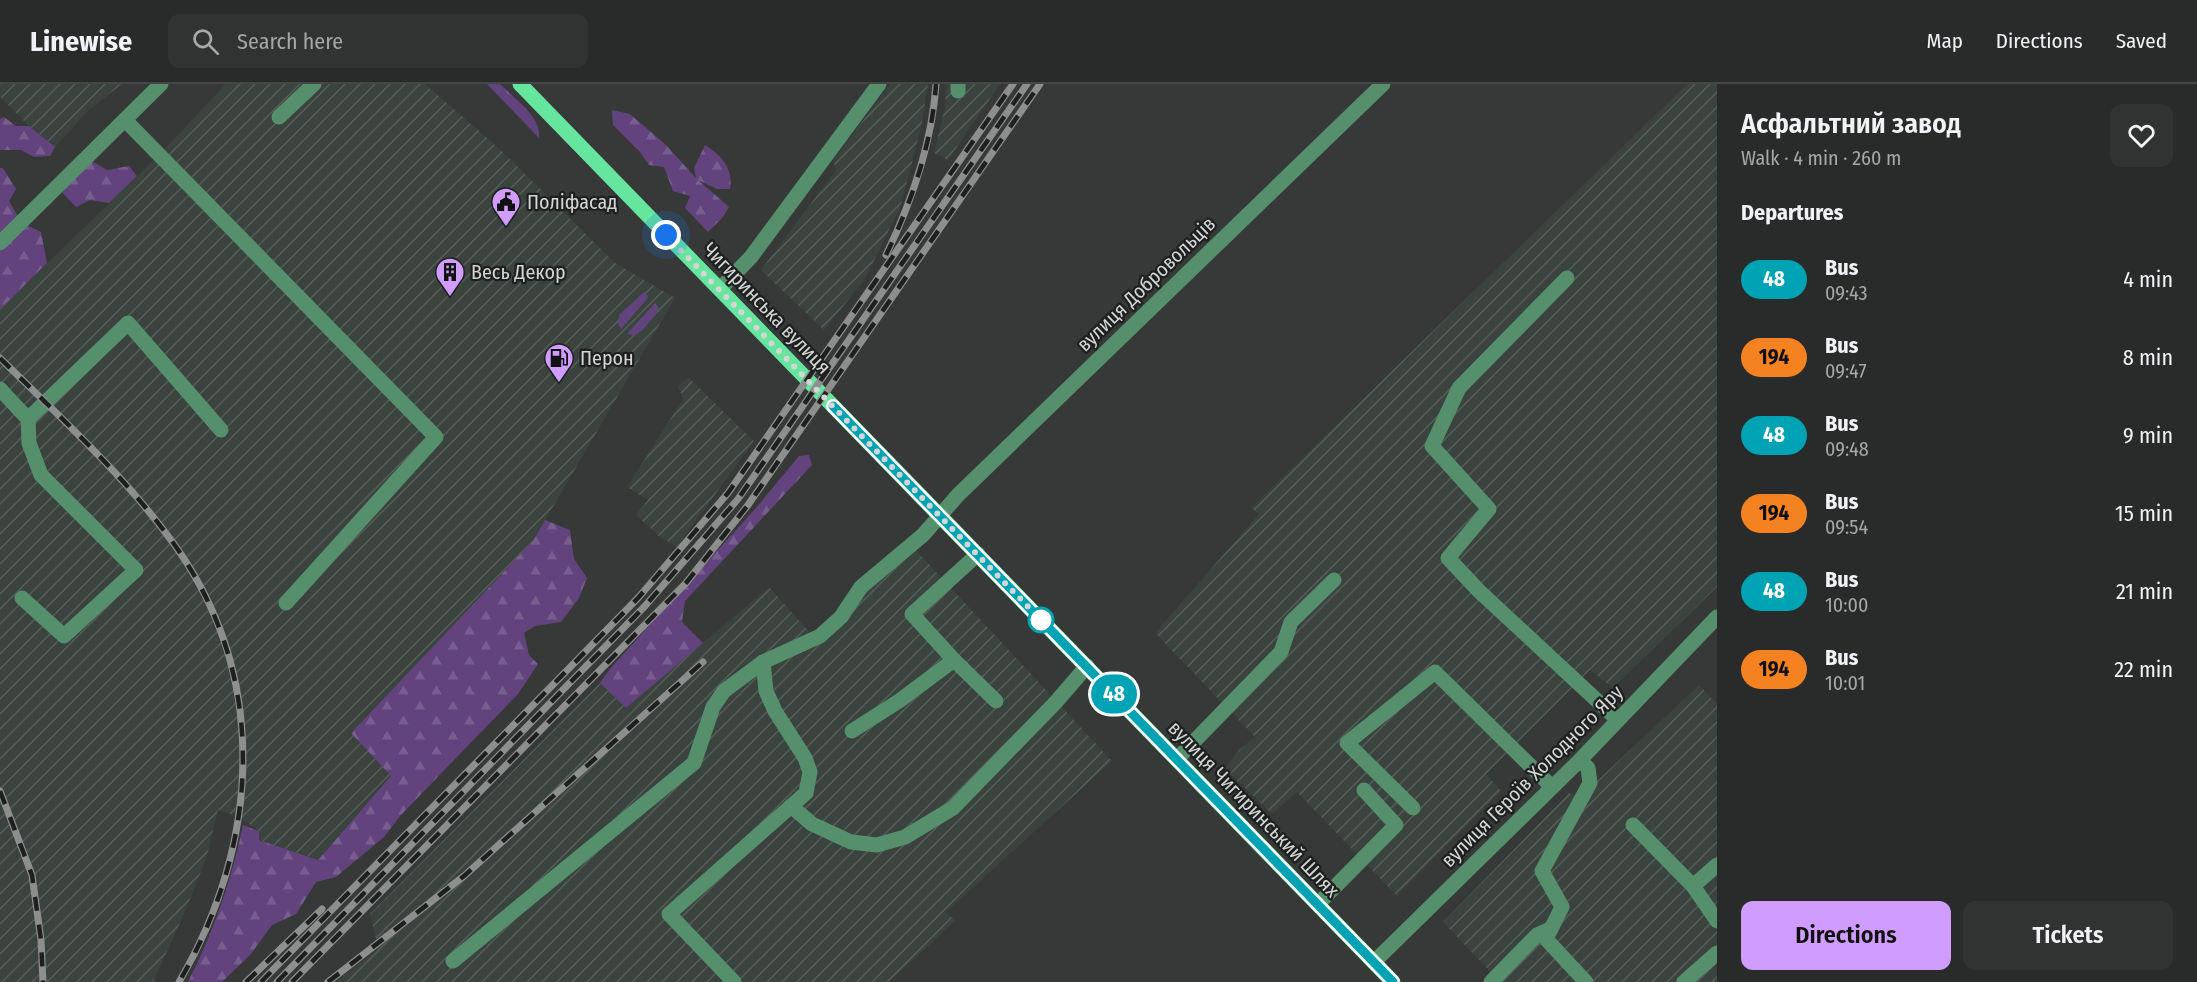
<!DOCTYPE html>
<html lang="en">
<head>
<meta charset="utf-8">
<style>
  body { margin:0; font-family:"Fira Sans Condensed",sans-serif; background:#303331; color:#f1f3f6; height:100vh; display:flex; flex-direction:column; font-size:22px; white-space:nowrap }
  * { box-sizing:border-box; margin:0 }
  p { font-size:20px; color:#a5a7a8 }
  .icon { flex:none; width:33px; height:33px; fill:none; stroke:currentColor; stroke-width:2; stroke-linecap:round; stroke-linejoin:round }
  .map { position:relative; flex:1; overflow:hidden }
  .drawer { display:flex; flex-direction:column; background:#282b29; width:480px }
  .drawer>* { flex:none }
  .badge { padding:0 12px; border-radius:20px; font-size:21px; line-height:39px }
  .you { position:absolute; width:30px; height:30px; margin:-15px; border:4px solid #fff; border-radius:50%; background:#1a73e8; box-shadow:0 0 0 9px #1a73e833 }
  .map>.badge { position:absolute; translate:-50% -50%; box-shadow:0 0 0 3px #fff }
  h2 { padding:0 24px; font-size:22px; line-height:54px }
  .round { display:grid; place-items:center; flex:none; width:63px; height:63px; border-radius:12px; background:#303331 }
  .head { display:flex; align-items:center; justify-content:space-between; height:102px; padding:0 24px }
  h1 { font-size:28px; font-weight:600; line-height:45px }
  .primary-button { display:flex; gap:12px; margin-top:auto; padding:12px 24px }
  .primary-button a { flex:1; height:69px; border-radius:12px; background:#d09dfe; color:#111; font-size:24px; font-weight:600; line-height:69px; text-align:center }
  .primary-button a+a { background:#303331; color:#f1f3f6 }
  ul { padding:0; list-style:none }
  li { display:flex; align-items:center; gap:18px; height:78px; padding:0 24px }
  li div { flex:1 }
  li b { display:block; font-size:22px }
  li em { font-style:normal }
  li .badge { min-width:66px; font-weight:700; text-align:center }
  header { display:flex; align-items:center; gap:36px; box-sizing:border-box; height:84px; padding:0 30px; background:#282b29; border-bottom:2px solid #444746 }
  header strong { font-size:28px }
  nav { display:flex; gap:33px; margin-inline-start:auto; font-size:21px }
  .search { width:420px; height:54px; background:#303331; display:flex; align-items:center; gap:15px; box-sizing:border-box; padding:0 21px; border-radius:12px; color:#a5a7a8; font-size:22px }
  main { display:flex; flex:1; min-height:0 }
  .map>svg:first-child { display:block }
  .industrial { fill:url(#industrial-furrows) }
  .grass { fill:url(#grass-tufts) }
  .forest { fill:url(#forest-firs) }
  .lines { fill:none; stroke-linecap:round; stroke-linejoin:round }
  .minor { stroke:#568f6c; stroke-width:15 }
  .major { stroke:#65e59e; stroke-width:15 }
  .rail-casing { stroke:#8d8f8e; stroke-width:7 }
  .rail { stroke:#1e201f; stroke-width:4.5; stroke-dasharray:14; stroke-linecap:butt }
  .line-casing { stroke:#fff; stroke-width:14 }
  .line { stroke:#00a3b4; stroke-width:9 }
  .walk { stroke:#d4d6d5; stroke-width:6; stroke-dasharray:0 10.8 }
  .stop-dot { fill:#fff; stroke:#00a3b4; stroke-width:3 }
  .labels { text-anchor:middle; dominant-baseline:central; stroke-width:4.5; stroke-linejoin:round; paint-order:stroke }
  .poi-label { font-size:20px; fill:#d4d6d5; stroke:#1e201f; text-anchor:start }
  .street-label { font-size:20px; fill:#d4d6d5; stroke:#1e201f }
</style>
</head>
<body>
<header>
<strong>Linewise</strong>
<div class="search"><svg class="icon" aria-label="search" viewBox="0 0 24 24"><circle cx="10" cy="10" r="6"/><path d="M15 15l6 6"/></svg>Search here</div>
<nav><a>Map</a><a>Directions</a><a>Saved</a></nav>
</header>
<main>
<div class="map">
<svg width="1717" height="898" viewBox="0 0 1717 898">
  <defs>
    <pattern id="industrial-furrows" width="10" height="10" patternUnits="userSpaceOnUse" patternTransform="scale(1.5)"><rect width="10" height="10" fill="#3a433d"/><path d="M-1 1l2-2M0 10L10 0M9 11l2-2" fill="none" stroke="#565d58"/></pattern>
    <pattern id="grass-tufts" width="24" height="20" patternUnits="userSpaceOnUse" patternTransform="scale(1.5)"><rect width="24" height="20" fill="#62437e"/><path d="M3 7l-1-3M5 7V3M7 7l1-3M15 17l-1-3M17 17v-4M19 17l1-3" fill="none" stroke="#785d8f"/></pattern>
    <pattern id="forest-firs" width="22" height="20" patternUnits="userSpaceOnUse" patternTransform="scale(1.5)"><rect width="22" height="20" fill="#62437e"/><path d="M5 1l3.5 6h-7zM16 11l3.5 6h-7z" fill="#785d8f"/></pattern>
  </defs>
  <rect width="100%" height="100%" fill="#363937"/>
  <g class="industrial">
    <path d="M0 0H122L90 25 55 63 29 42 0 13Z"/>
    <path d="M226 0H425L502 67 615 179 675 214 533 457 351 649 391 692 318 776 259 756V747L239 733 218 726 207 772 185 828 153 898H0V225L156 74Z"/>
    <path d="M890 0H928L921 44 900 124 865 195 824 246 761 186 836 86 833 77Z"/>
    <path d="M946 0H1000L948 76 934 69 945 23Z"/>
    <path d="M1687 0H1717V503L1613 604 1590 586 1486 690 1501 707 1397 812 1297 708 1272 730 1225 685 1239 666 1255 653 1155 549 1259 430 1251 424Z"/>
    <path d="M688 293 754 357 677 463 660 453 636 431 648 416 627 403 683 315 678 302Z"/>
    <path d="M914 464 1112 677 946 828 955 837 889 898H335L378 865 370 830 600 599 626 624 769 503 813 552Z"/>
    <path d="M1699 601 1717 620V898H1500L1443 838 1569 709 1579 714Z"/>
  </g>
  <g class="grass">
    <path d="M487 0H500C514 14 542 33 539 54Z"/>
    <path d="M644 208 648 212 647 215 621 245 618 240 619 231Z"/>
    <path d="M655 219 659 224C657 230 642 248 637 250 633 252 630 250 627 250Z"/>
  </g>
  <g class="forest">
    <path d="M612 26 630 30 665 60 696 94 694 84 705 61C721 71 734 85 730 105H717L698 96 729 123 723 133 708 148 685 124 690 112 673 107 664 83 649 81 640 68 613 41Z"/>
    <path d="M4 33 16 42H29L55 63 50 72 34 73 21 66H0V35Z"/>
    <path d="M85 73 107 86 129 82 137 92 109 119 90 116 76 123 56 102Z"/>
    <path d="M0 84H3L16 105 9 117 21 138 41 148 47 179 0 225Z"/>
    <path d="M809 371 812 381 685 517 682 538 703 559 626 624 600 599 609 586 755 425 799 372Z"/>
    <path d="M545 436 570 446 574 475 587 494 579 514 561 538 535 542 524 549 529 571 538 580 518 610 400 732 384 753 336 793 316 798 296 830 272 841 251 870 222 898H188C213 849 232 795 243 741L259 747V756L318 776 391 692 351 649 533 457Z"/>
  </g>
  <g class="lines">
    <g class="minor">
      <path d="M958 7V0"/>
      <path d="M279 33 314 0"/>
      <path d="M125 36 436 353 286 519"/>
      <path d="M0 159 161 0"/>
      <path d="M1567 194 1459 304 1432 362 1489 425 1448 474 1479 507 1618 636"/>
      <path d="M720 205 751 173 879 0"/>
      <path d="M0 305 28 335 128 239 221 346"/>
      <path d="M22 514 64 552 136 486 41 391 29 359 28 335"/>
      <path d="M954 576 996 617"/>
      <path d="M852 647 899 617 954 576 912 530 978 470"/>
      <path d="M1177 675 1281 568 1291 538 1334 496"/>
      <path d="M1580 676 1588 684 1590 699 1542 787 1562 823 1546 855 1586 898"/>
      <path d="M791 722 812 740 851 758 877 761 905 753 953 724 1056 618 1087 582"/>
      <path d="M1413 724 1347 659 1435 588 1552 703"/>
      <path d="M1633 741 1693 802 1717 837"/>
      <path d="M1693 802 1717 781"/>
      <path d="M1318 820 1396 741 1364 706"/>
      <path d="M453 877 694 679 713 623 724 607 763 578 820 552 841 533 861 503 923 451 958 411 1383 0"/>
      <path d="M1374 878 1580 676 1717 533"/>
      <path d="M734 898 669 830 806 709 810 688 805 674 775 627 766 607 763 578"/>
      <path d="M1491 898 1537 851 1551 845"/>
      <path d="M1684 898 1717 869"/>
    </g>
    <path class="major" d="M520 0 1393 898"/>
    <g class="rail-casing">
      <g id="rail">
        <path d="M886 171C912 117 932 60 936 0"/>
        <path d="M0 274C61 334 124 391 174 460 270 594 260 760 179 898"/>
        <path d="M0 707 32 791 41 856 43 898"/>
        <path d="M246 898 322 825"/>
        <path d="M261 898 638 514 728 409 1013 0"/>
        <path d="M277 898 645 522 738 415 1027 0"/>
        <path d="M292 898 686 499 748 421 1040 0"/>
        <path d="M328 898 464 792 703 578"/>
      </g>
    </g>
    <use href="#rail" class="rail"/>
  </g>
  <g class="lines">
    <g class="line-casing">
      <path id="line" d="M833 322 1393 898"/>
    </g>
    <use href="#line" class="line"/>
    <path class="walk" d="M666 151 1041 536"/>
  </g>
  <defs>
    <g id="civic-pin" transform="scale(1.5)"><path d="M0 17L-7.5 6A9.5 9.5 0 1 1 7.5 6Z" fill="#d09dfe" stroke="#1e201f"/><path d="M-.6-6.5H3V-4.5H.6V-3L4-1V1h2V6H-6V1h2V-1L-.6-3ZM-1.2 2.5V6h2.4V2.5Z" fill="#111"/></g>
    <g id="building-pin" transform="scale(1.5)"><path d="M0 17L-7.5 6A9.5 9.5 0 1 1 7.5 6Z" fill="#d09dfe" stroke="#1e201f"/><path d="M-4-6H4V6H1V3H-1V6H-4ZM-2.5-4.3h1.7v1.8h-1.7ZM.8-4.3h1.7v1.8H.8ZM-2.5-1h1.7V.8h-1.7ZM.8-1h1.7V.8H.8Z" fill="#111"/></g>
    <g id="fuel-pin" transform="scale(1.5)"><path d="M0 17L-7.5 6A9.5 9.5 0 1 1 7.5 6Z" fill="#d09dfe" stroke="#1e201f"/><path d="M-5.5-6h7V0h2V4h1.3V-2.5L3-4.5l.8-.8L6-3V5H2.5V1h-1V6h-7ZM-4.2-4.7v3.2H.2V-4.7Z" fill="#111"/></g>
  </defs>
  <g fill-rule="evenodd">
    <use href="#civic-pin" x="506" y="118"/>
    <use href="#building-pin" x="450" y="188"/>
    <use href="#fuel-pin" x="559" y="274"/>
  </g>
  <circle class="stop-dot" cx="1041" cy="536" r="12"/>
  <g class="labels">
    <g class="poi-label">
      <text x="527" y="118">Поліфасад</text>
      <text x="471" y="188">Весь Декор</text>
      <text x="580" y="274">Перон</text>
    </g>
    <g class="street-label">
      <text transform="translate(1146 200) rotate(-44)">вулиця Добровольців</text>
      <text transform="translate(767 224) rotate(46)">Чигиринська вулиця</text>
      <text transform="translate(1532 692) rotate(-45)">вулиця Героїв Холодного Яру</text>
      <text transform="translate(1254 725) rotate(46)">вулиця Чигиринський Шлях</text>
    </g>
  </g>
</svg>
<div class="you" style="left:666px;top:151px"></div>
<b class="badge" style="left:1114px;top:610px;background:#00a3b4;color:#fff">48</b>
</div>
<section class="drawer">
<div class="head"><div><h1>Асфальтний завод</h1><p>Walk · 4 min · 260 m</p></div><a class="round"><svg class="icon" aria-label="heart" viewBox="0 0 24 24"><path d="M12 20l-8-8c-3-5 5-10 8-4 3-6 11-1 8 4z"/></svg></a></div>
<h2>Departures</h2>
<ul>
<li><span class="badge" style="background:#00a3b4;color:#fff">48</span><div><b>Bus</b><p>09:43</p></div><em>4 min</em></li>
<li><span class="badge" style="background:#f58220;color:#111">194</span><div><b>Bus</b><p>09:47</p></div><em>8 min</em></li>
<li><span class="badge" style="background:#00a3b4;color:#fff">48</span><div><b>Bus</b><p>09:48</p></div><em>9 min</em></li>
<li><span class="badge" style="background:#f58220;color:#111">194</span><div><b>Bus</b><p>09:54</p></div><em>15 min</em></li>
<li><span class="badge" style="background:#00a3b4;color:#fff">48</span><div><b>Bus</b><p>10:00</p></div><em>21 min</em></li>
<li><span class="badge" style="background:#f58220;color:#111">194</span><div><b>Bus</b><p>10:01</p></div><em>22 min</em></li>
</ul>
<div class="primary-button"><a>Directions</a><a>Tickets</a></div>
</section>
</main>
</body>
</html>
